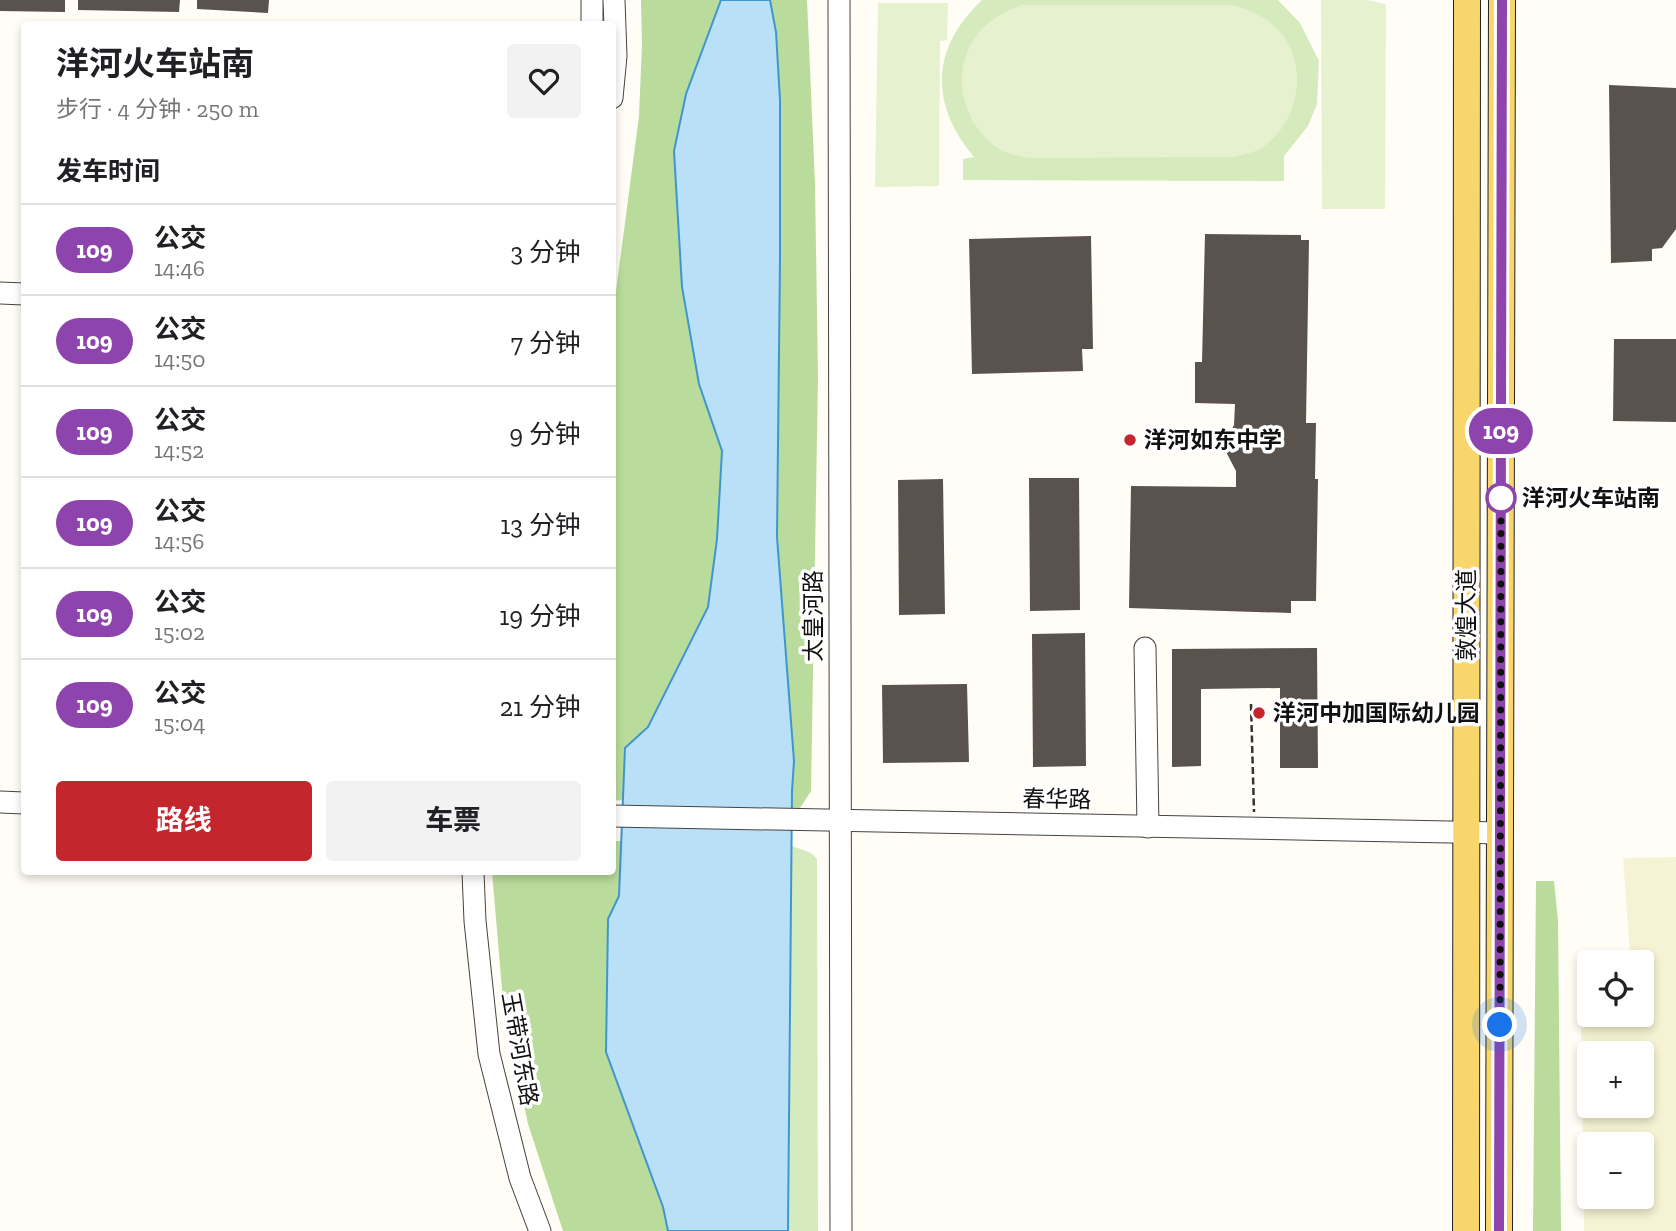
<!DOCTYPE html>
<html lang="zh">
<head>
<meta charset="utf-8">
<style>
  body { margin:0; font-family:"Zilla Slab","Noto Sans SC",serif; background:#f2f2f2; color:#202124; height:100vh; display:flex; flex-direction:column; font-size:26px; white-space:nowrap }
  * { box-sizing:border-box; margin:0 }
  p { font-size:23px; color:#757577 }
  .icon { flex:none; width:38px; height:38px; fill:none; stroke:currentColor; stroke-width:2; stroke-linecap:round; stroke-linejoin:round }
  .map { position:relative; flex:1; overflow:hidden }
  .side { position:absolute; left:21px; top:21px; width:595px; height:854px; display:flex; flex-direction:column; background:#fff; border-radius:7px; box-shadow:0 4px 10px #0003 }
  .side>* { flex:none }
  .badge { padding:0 14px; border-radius:23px; font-size:24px; line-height:46px }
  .tools { position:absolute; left:1577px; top:950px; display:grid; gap:14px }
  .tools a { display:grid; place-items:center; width:77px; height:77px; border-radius:7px; background:#fff; box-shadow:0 4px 10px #0003; font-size:35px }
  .you { position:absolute; width:35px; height:35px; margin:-18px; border:5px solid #fff; border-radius:50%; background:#1a73e8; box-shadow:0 0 0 10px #1a73e833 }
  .map>.badge { position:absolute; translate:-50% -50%; box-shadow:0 0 0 4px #fff }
  h2 { padding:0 35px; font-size:26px; line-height:63px }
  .round { display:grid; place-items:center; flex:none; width:74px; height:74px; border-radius:7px; background:#f2f2f2 }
  .overview { display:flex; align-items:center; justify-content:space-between; height:119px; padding:0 35px }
  h1 { font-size:33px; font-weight:700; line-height:52px }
  .button { display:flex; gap:14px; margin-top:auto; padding:14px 35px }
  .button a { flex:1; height:80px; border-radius:7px; background:#c4262e; color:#fff; font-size:28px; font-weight:700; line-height:80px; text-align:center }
  .button a+a { background:#f2f2f2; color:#202124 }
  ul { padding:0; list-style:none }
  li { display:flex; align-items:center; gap:21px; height:91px; padding:0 35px; border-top:2px solid #e0e0e0 }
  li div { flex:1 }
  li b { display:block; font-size:26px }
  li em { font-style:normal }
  li .badge { min-width:77px; font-weight:700; text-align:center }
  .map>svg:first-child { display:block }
  .farmland { fill:#f6f3d4; fill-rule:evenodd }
  .green { fill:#d5ebbd }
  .forest { fill:#b9dc9c }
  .pitch { fill:#e6f2cf }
  .water { fill:#b9e0f7; stroke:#3f96cf; stroke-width:2 }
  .building { fill:#5a524d }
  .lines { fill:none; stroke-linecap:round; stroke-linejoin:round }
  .minor-casing { stroke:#444; stroke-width:23 }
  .major-casing { stroke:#222; stroke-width:28 }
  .path { stroke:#333; stroke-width:2.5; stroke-dasharray:7 3.5; stroke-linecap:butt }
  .minor { stroke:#fff; stroke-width:21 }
  .major { stroke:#f9d66b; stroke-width:26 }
  .line-casing { stroke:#fff; stroke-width:16 }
  .line { stroke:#8e44ad; stroke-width:10 }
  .walk { stroke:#111; stroke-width:7; stroke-dasharray:0 12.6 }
  .poi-dot { fill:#c4262e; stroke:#fff; stroke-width:2.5 }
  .stop-dot { fill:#fff; stroke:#8e44ad; stroke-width:3.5 }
  .labels { text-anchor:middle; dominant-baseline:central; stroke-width:7; stroke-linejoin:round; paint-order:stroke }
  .poi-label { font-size:23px; font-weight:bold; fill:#111; stroke:#fff; text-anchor:start }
  .stop-label { font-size:23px; font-weight:bold; fill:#111; stroke:#fff; text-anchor:start }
  .street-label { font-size:23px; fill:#111; stroke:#fff }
</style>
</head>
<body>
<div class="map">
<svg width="1676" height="1231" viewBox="0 0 1676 1231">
  <rect width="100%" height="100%" fill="#fffdf5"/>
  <path class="farmland" d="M1676 857V1231H1584L1580 955 1630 954 1623 858ZM1589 962H1642V1015H1589ZM1589 1054H1642V1106H1589ZM1589 1144H1642V1197H1589Z"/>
  <g class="green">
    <path d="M982 0H1278L1300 23 1319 61 1317 104 1308 126 1284 156V181L963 180V159L974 157C929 104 931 48 982 0Z"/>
    <path d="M792 846 811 853 817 859 818 1231H789Z"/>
  </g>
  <g class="forest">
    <path d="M641 0H807L815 184 818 377 811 791 798 811 613 800 612 322 639 116 642 45Z"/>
    <path d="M613 841H622L619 896 608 919 668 1231H563L528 1124 503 1001 492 872H612Z"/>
    <path d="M1536 881H1554L1558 921 1561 1231H1533Z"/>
  </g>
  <g class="pitch">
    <path d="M1321 0H1366L1386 4 1385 209H1322Z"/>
    <path d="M878 3H948L947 40 940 41 939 186 875 187Z"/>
    <path d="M1021 5H1233C1246 9 1260 14 1271 23 1311 55 1303 122 1260 149 1253 153 1243 154 1235 157L1029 158C1021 156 1011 155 1003 151 962 128 949 72 977 35 988 20 1005 12 1021 5Z"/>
  </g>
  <path class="water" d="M721 0H770L776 32 780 100V260L777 537 794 761 792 791 788 1231H668L663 1207 606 1052 608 919 619 896 625 748 648 727 708 607 717 539 722 451 699 384 682 287 674 151 686 94Z"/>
  <g class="building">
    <path d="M0 0H65V12L0 11Z"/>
    <path d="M78 0H180L179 12 78 10Z"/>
    <path d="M197 0H269L268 13 197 9Z"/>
    <path d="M1609 85 1676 88V229L1662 248 1652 249V261L1611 263Z"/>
    <path d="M1205 234 1301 235V240H1309L1306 423H1316L1315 479H1318L1316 601H1291V613L1129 608 1131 486 1236 487V471L1223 446 1234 425 1235 404 1195 403V362H1202Z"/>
    <path d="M1091 236 1093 349H1082L1083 371 972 374 969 239Z"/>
    <path d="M1614 339H1676V422L1613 421Z"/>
    <path d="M1029 478H1079L1080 610 1030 611Z"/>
    <path d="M943 479 945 614 899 615 898 480Z"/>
    <path d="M1085 633 1086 766 1033 767 1032 634Z"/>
    <path d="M1317 648 1318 768H1280V688L1201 689V766L1172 767V649Z"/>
    <path d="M967 684 969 762 883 763 882 685Z"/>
  </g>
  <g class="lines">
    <g class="minor-casing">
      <g id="minor">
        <path d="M592 0V24"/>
        <path d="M839 0 841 1231"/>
        <path d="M612 98 616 56 614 0"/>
        <path d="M0 293 24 294"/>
        <path d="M1145 648 1148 827"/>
        <path d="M0 802 24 803"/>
        <path d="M612 816 1501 833"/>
        <path d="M473 872 475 921 489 1054 520 1178 540 1231"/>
      </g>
    </g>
    <g class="major-casing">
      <g id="major">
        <path d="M1466 1231 1467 0"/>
        <path d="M1499 1231 1502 0"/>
      </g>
    </g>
    <path class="path" d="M1251 704 1254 812"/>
    <use href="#minor" class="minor"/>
    <use href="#major" class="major"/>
  </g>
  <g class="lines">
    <g class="line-casing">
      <path id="line" d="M1499 1231 1502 0"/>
    </g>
    <use href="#line" class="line"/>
    <path class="walk" d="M1500 1025 1501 498"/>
  </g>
  <g class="poi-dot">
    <circle cx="1130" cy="440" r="7"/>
    <circle cx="1259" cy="713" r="7"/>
  </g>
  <circle class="stop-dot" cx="1501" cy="498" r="14"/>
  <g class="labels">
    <g class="poi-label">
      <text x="1144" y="440">洋河如东中学</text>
      <text x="1273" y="713">洋河中加国际幼儿园</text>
    </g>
    <g class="stop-label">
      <text x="1522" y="498">洋河火车站南</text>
    </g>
    <g class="street-label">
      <text transform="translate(1466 615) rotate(-90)">敦煌大道</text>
      <text transform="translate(813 616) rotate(-90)">太皇河路</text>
      <text transform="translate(1057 799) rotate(1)">春华路</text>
      <text transform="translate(520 1049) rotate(80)">玉带河东路</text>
    </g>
  </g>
</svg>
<div class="tools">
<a><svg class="icon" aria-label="locate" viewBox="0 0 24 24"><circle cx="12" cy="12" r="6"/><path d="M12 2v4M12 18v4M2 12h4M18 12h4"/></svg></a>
<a>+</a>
<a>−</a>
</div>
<div class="you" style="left:1500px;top:1025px"></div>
<b class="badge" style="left:1501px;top:431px;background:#8e44ad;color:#fff">109</b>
<section class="side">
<div class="overview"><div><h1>洋河火车站南</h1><p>步行 · 4 分钟 · 250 m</p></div><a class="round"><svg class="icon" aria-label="heart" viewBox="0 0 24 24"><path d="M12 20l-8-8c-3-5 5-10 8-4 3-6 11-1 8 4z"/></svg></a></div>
<h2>发车时间</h2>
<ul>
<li><span class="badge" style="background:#8e44ad;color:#fff">109</span><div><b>公交</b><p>14:46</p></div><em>3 分钟</em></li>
<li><span class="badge" style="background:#8e44ad;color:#fff">109</span><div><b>公交</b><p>14:50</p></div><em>7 分钟</em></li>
<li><span class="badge" style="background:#8e44ad;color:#fff">109</span><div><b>公交</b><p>14:52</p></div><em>9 分钟</em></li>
<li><span class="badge" style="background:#8e44ad;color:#fff">109</span><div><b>公交</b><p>14:56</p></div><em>13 分钟</em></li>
<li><span class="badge" style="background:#8e44ad;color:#fff">109</span><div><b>公交</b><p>15:02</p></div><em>19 分钟</em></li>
<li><span class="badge" style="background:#8e44ad;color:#fff">109</span><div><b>公交</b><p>15:04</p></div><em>21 分钟</em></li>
</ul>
<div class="button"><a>路线</a><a>车票</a></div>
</section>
</div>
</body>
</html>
